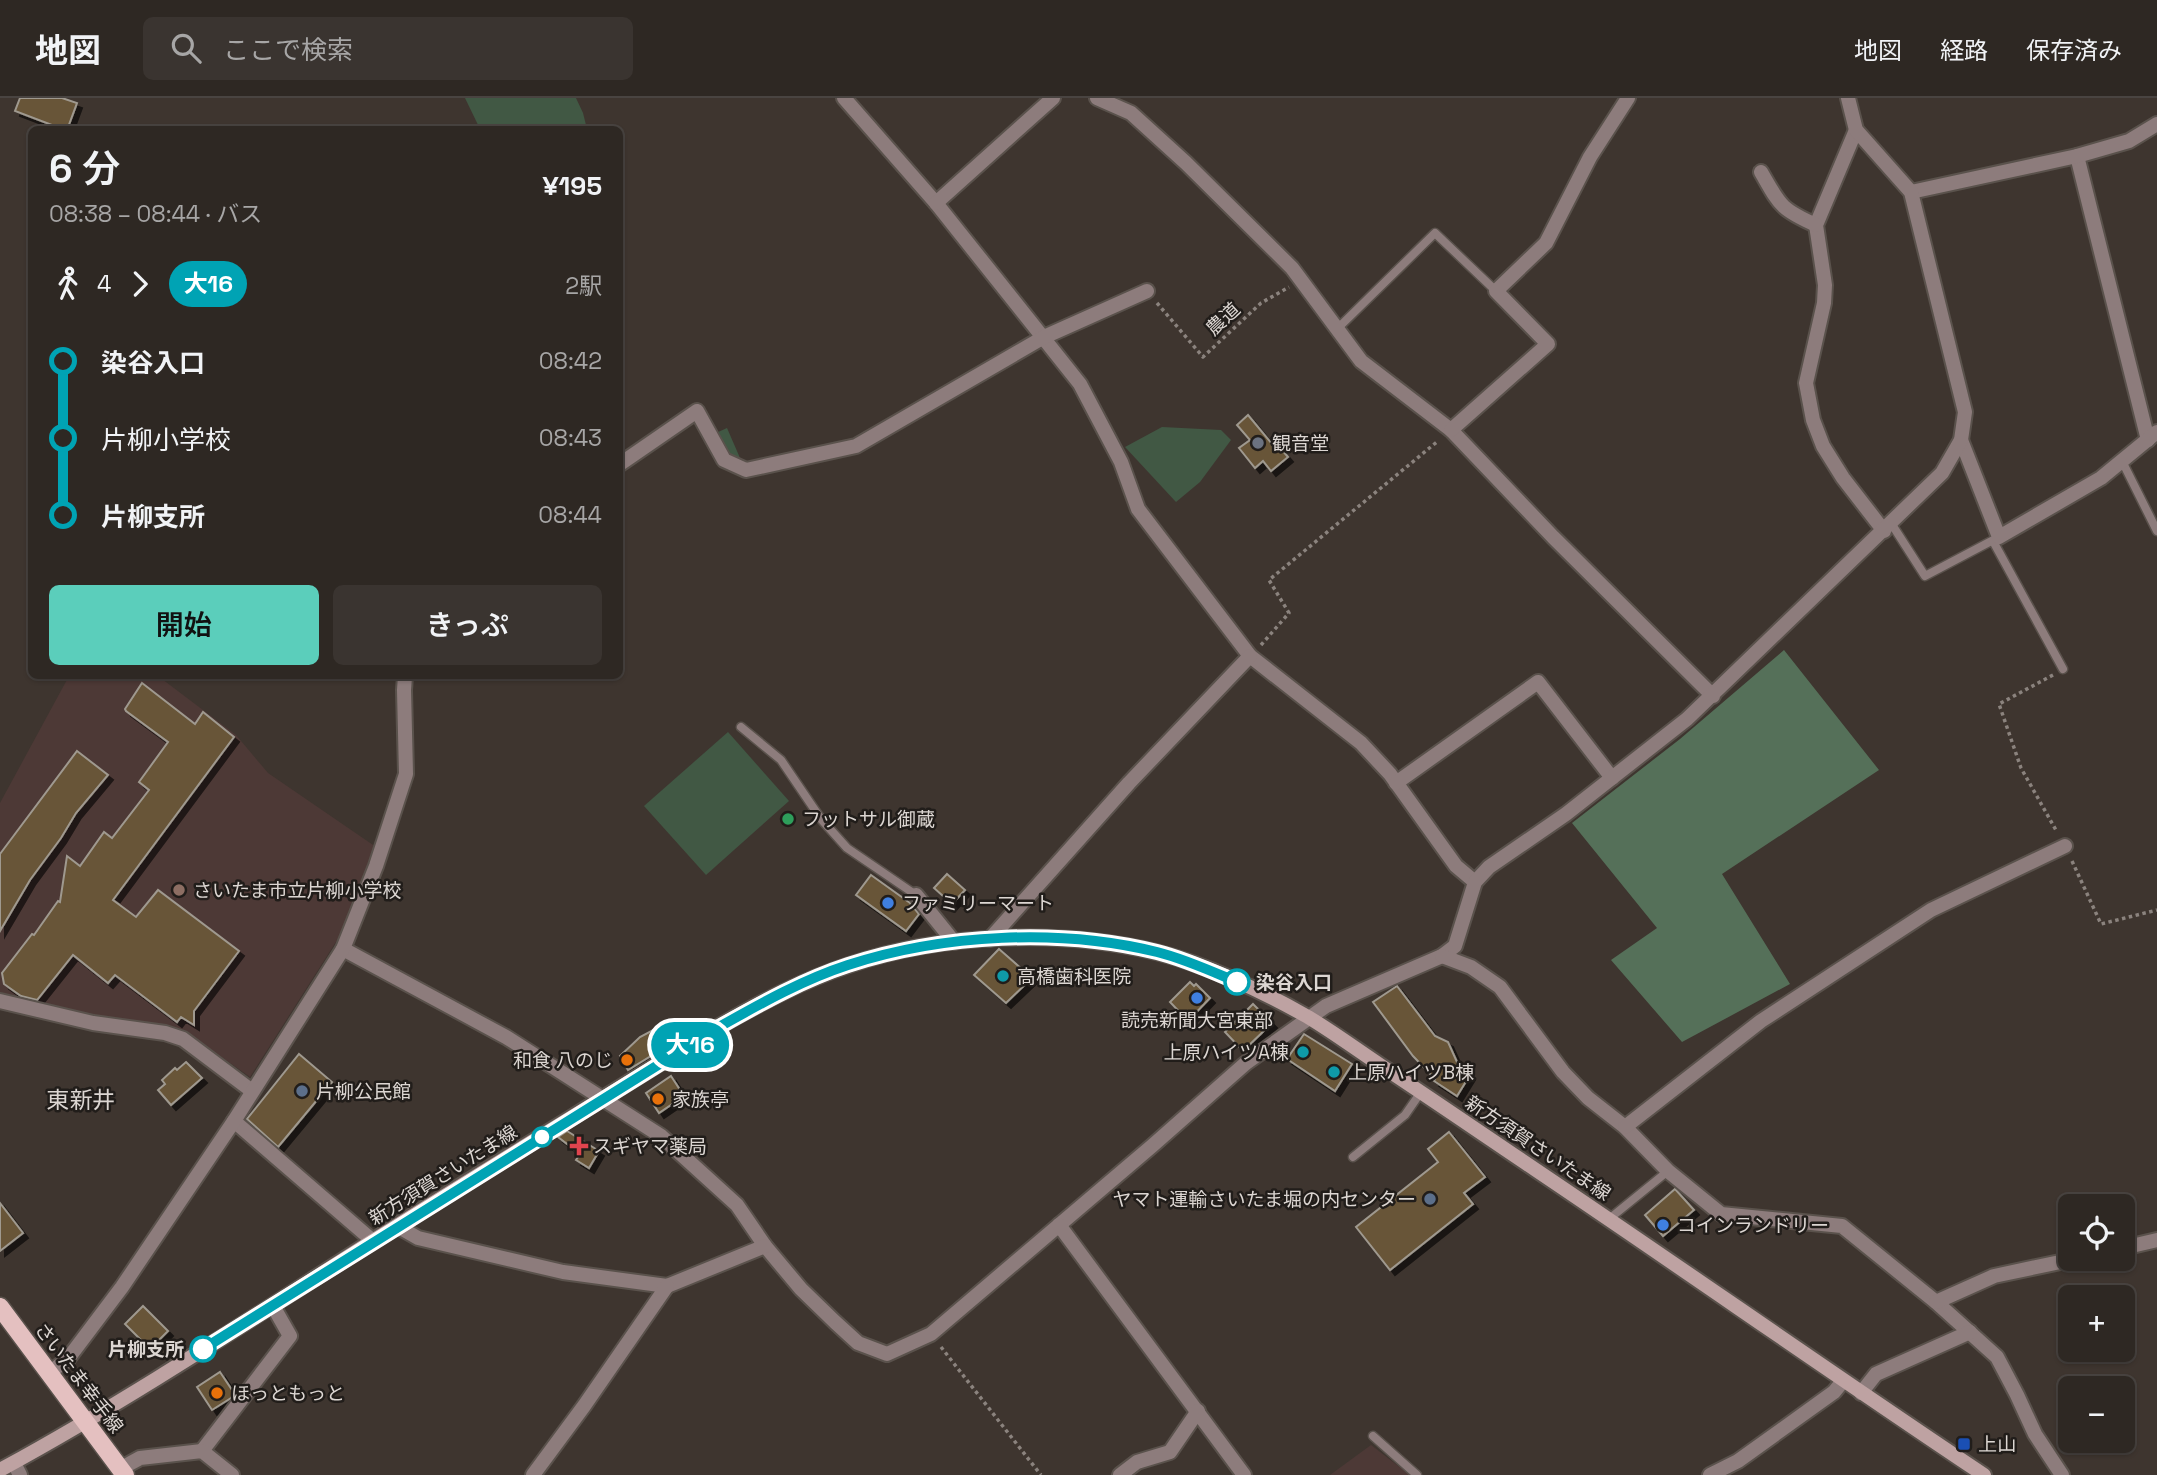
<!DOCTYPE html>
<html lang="ja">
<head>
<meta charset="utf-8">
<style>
  body { margin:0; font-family:"Space Grotesk","Noto Sans JP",sans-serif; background:#3a3430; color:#f1f3f6; height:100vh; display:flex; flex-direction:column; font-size:26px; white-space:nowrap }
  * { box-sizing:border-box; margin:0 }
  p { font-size:23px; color:#a7a6a6 }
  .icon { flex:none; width:38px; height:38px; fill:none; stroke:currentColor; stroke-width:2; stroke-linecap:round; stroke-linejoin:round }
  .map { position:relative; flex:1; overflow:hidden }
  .drawer { position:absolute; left:28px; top:28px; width:595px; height:553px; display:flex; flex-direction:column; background:#2e2823; border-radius:10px; box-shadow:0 2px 5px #0004,0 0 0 2px #494441 }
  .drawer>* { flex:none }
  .badge { padding:0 14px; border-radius:23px; font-size:24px; line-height:46px }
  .buttons { position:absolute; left:2058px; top:1096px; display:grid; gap:14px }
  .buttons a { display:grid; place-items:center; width:77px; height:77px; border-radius:10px; background:#2e2823; box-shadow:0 2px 5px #0004,0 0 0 2px #494441; font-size:35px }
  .map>.badge { position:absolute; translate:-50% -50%; box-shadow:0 0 0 4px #fff }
  .legs { display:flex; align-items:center; gap:10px; height:77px; padding:0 21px; font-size:23px }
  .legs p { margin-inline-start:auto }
  .headline { display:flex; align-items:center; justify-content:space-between; height:119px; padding:0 21px }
  h1 { font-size:38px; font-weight:600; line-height:52px }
  .cta { display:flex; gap:14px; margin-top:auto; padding:14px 21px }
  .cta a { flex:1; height:80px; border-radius:10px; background:#5bcebb; color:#111; font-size:28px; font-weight:600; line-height:80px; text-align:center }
  .cta a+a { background:#3a3430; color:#f1f3f6 }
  ul { padding:0 21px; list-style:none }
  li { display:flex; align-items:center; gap:24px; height:77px; font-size:26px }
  li i { display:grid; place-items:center; width:10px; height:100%; margin:0 9px; background:currentColor }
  li i::after { content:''; width:18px; height:18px; margin:-9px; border:5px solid; border-radius:50%; background:#2e2823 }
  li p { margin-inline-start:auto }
  li:first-child i { background:linear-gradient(#0000 50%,currentColor 0) }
  li:last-child i { background:linear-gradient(currentColor 50%,#0000 0) }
  header { display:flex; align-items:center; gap:42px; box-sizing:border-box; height:98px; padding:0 35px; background:#2e2823; border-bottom:2px solid #494441 }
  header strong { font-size:33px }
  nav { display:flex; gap:38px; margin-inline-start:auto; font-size:24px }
  .search { width:490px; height:63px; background:#3a3430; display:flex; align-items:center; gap:18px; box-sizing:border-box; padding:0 24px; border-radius:10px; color:#a7a6a6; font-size:26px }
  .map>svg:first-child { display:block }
  .commercial { fill:#4d3936 }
  .green { fill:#415844 }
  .forest { fill:#557059 }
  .building { fill:#675438; stroke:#9f998f; stroke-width:2; filter:url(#shadow) }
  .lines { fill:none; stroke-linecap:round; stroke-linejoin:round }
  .lane-casing { stroke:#5a524c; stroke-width:11 }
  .street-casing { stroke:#5a524c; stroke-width:18 }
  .secondary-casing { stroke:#5a524c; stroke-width:18 }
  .primary-casing { stroke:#5a524c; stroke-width:21 }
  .path { stroke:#8b837e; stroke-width:3.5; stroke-dasharray:3.5 3.5; stroke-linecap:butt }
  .lane { stroke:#8d7c7c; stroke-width:8 }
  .street { stroke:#8d7c7c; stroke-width:14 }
  .secondary { stroke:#bea2a2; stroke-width:14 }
  .primary { stroke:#e4c0c0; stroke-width:18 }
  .line-1-casing { stroke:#fff; stroke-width:16 }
  .line-1 { stroke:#00a3b4; stroke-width:10 }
  .worship-dot { fill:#6b7280; stroke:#211d1a; stroke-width:2.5 }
  .leisure-dot { fill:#2e9e5b; stroke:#211d1a; stroke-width:2.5 }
  .education-dot { fill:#8d6e63; stroke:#211d1a; stroke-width:2.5 }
  .shop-dot { fill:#3f7fe0; stroke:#211d1a; stroke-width:2.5 }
  .culture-dot { fill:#0f9aa8; stroke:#211d1a; stroke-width:2.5 }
  .stop-1-dot { fill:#fff; stroke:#00a3b4; stroke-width:3.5 }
  .food-dot { fill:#e8710a; stroke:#211d1a; stroke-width:2.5 }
  .service-dot { fill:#5c6f8a; stroke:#211d1a; stroke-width:2.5 }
  .health-dot { fill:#e0444e; stroke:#211d1a; stroke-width:2.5 }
  .transit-dot { fill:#1a4fb4; stroke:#211d1a; stroke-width:2.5 }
  .labels { text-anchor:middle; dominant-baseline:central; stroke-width:5; stroke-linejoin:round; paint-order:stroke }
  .street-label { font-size:19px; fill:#dcd6d2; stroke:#211d1a }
  .poi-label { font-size:19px; fill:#dcd6d2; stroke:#211d1a; text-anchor:start }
  .stop-label { font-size:19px; font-weight:bold; fill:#dcd6d2; stroke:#211d1a; text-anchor:start }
  .quarter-label { font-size:23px; fill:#dcd6d2; stroke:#211d1a }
</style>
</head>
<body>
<header>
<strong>地図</strong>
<div class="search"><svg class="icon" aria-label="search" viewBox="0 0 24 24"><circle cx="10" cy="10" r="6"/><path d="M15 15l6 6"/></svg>ここで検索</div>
<nav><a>地図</a><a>経路</a><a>保存済み</a></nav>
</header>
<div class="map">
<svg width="2157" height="1377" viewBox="0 0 2157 1377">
  <defs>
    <filter id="shadow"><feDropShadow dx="5" dy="5" stdDeviation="0" flood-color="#0009"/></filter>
  </defs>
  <rect width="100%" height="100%" fill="#3e352f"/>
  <g class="commercial">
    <path d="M69 578H158L236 637 268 675 376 749 341 836 250 979 183 932 137 927 0 894V705Z"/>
    <path d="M1371 1347 1410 1377H1330Z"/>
  </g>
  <g class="green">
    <path d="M465 0H576L583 15 587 31H480Z"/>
    <path d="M1162 329 1221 332 1231 342 1200 384 1176 404 1125 349Z"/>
    <path d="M727 330 740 360 726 354 716 335Z"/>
    <path d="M728 634 789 703 706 777 644 708Z"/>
  </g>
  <path class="forest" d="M1784 552 1879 672 1722 776 1790 886 1682 944 1611 862 1657 830 1572 725 1680 641Z"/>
  <g class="building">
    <path d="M20 0H62L77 5 67 32H65L15 13Z"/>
    <path d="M1248 317 1272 346 1276 345 1288 359 1271 373 1263 363 1255 370 1239 350 1250 342 1237 327Z"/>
    <path d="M142 585 195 626 203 614 234 639 113 802 136 819 158 792 239 853 194 913V927L181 919 177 924 115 877 108 885 73 857 37 902 21 898 4 886 2 875 32 836 34 837 58 803 60 804 67 758 80 768 104 734 112 740 149 692 139 684 168 644 126 613 125 611Z"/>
    <path d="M77 653 108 677 76 715 61 740 30 782 0 833V756Z"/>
    <path d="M947 776 965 792 952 806 934 790Z"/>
    <path d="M871 777 910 805 919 816 906 833 856 797Z"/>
    <path d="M999 851 1032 880 1006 905 974 877Z"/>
    <path d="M1190 884 1194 888 1196 886 1210 900 1188 923 1170 904Z"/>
    <path d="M1397 888 1435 938 1448 944 1457 964 1468 971 1466 974 1470 977 1457 998 1434 983 1435 981 1413 958 1373 904Z"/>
    <path d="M1253 906 1272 925 1243 953 1225 934Z"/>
    <path d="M655 931 667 948 628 972 620 958 640 939Z"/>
    <path d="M1304 936 1352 966 1335 993 1287 961Z"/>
    <path d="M299 956 332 984 278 1049 247 1021Z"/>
    <path d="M186 964 202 980 171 1007 158 992 165 986 162 982 175 970 177 972Z"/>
    <path d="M671 978 684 998 659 1015 646 995Z"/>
    <path d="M567 1033 599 1053 589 1070 576 1062 580 1056 558 1039Z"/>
    <path d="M1449 1034 1485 1079 1464 1095 1473 1106 1390 1172 1356 1129 1438 1064 1428 1051Z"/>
    <path d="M1675 1091 1694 1112 1663 1138 1645 1117Z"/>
    <path d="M0 1105 23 1135 0 1153Z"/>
    <path d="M143 1208 168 1233 150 1251 125 1226Z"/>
    <path d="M220 1274 234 1295 231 1300 212 1312 197 1289Z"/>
  </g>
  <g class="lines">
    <g class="lane-casing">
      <g id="lane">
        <path d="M1336 232 1435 135 1496 193"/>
        <path d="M2122 363 2157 433"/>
        <path d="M1891 425 1925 478 1999 439"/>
        <path d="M1993 443 2063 571"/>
        <path d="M741 629 781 662 821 721 847 750 916 797"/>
        <path d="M1353 1059 1405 1017 1421 994"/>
        <path d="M1609 1121 1668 1073"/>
        <path d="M1373 1338 1417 1377"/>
      </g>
    </g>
    <g class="street-casing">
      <g id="street">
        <path d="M844 0 936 105 1080 286 1121 364 1138 411 1250 558 1361 645 1390 676 1456 768 1475 784"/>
        <path d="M1097 0 1131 15 1186 65 1292 170 1361 263 1451 332 1553 439 1713 598"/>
        <path d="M1856 32 1816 127 1825 187 1824 205 1806 285 1813 322 1823 348 1843 380 1884 433"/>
        <path d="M2077 58 2148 342"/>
        <path d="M1761 74C1780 107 1780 111 1816 127"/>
        <path d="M1911 94 2077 58 2129 43 2157 26"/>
        <path d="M936 105 1053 0"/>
        <path d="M1451 332 1548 246 1496 193 1546 145 1590 59 1628 0"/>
        <path d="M1961 342 1999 439 2101 380 2157 334"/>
        <path d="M620 366 697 313 724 362 746 372 856 348 1044 239 1147 193"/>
        <path d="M1396 685 1538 584 1612 680"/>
        <path d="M916 797 954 844"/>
        <path d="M990 841 1129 685 1250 558"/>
        <path d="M343 851 506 939 661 1038 737 1107 765 1148 801 1191 835 1224 858 1245 887 1256 931 1236 1152 1048 1246 965 1326 908 1442 858 1455 848 1475 784 1489 769 1566 716 1687 621 1942 375 1961 342 1965 314 1911 94 1856 32 1848 0"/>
        <path d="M1442 858 1471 869 1500 889 1563 974 1588 1000 1625 1029 1668 1073 1721 1116 1842 1128 1936 1204 1997 1259 2017 1297 2035 1336 2062 1377"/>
        <path d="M0 903 93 925 165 935 183 941 252 993"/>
        <path d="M234 1023 373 1143"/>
        <path d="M1625 1029 1761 923 1931 812 2065 748"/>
        <path d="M1059 1127 1244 1377"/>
        <path d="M397 1128 418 1140 563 1174 667 1188 765 1148"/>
        <path d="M2123 1150 2157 1142"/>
        <path d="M1936 1204 1994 1178 2079 1160"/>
        <path d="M50 1274 67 1262 122 1189 234 1023 343 851 376 768 406 676 404 592 405 578"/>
        <path d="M1861 1295 1876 1276 1970 1234"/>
        <path d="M202 1353 290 1238 273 1208"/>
        <path d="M14 1365 20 1377"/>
        <path d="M120 1371 140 1360 202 1353 232 1377"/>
        <path d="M533 1377 584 1308 667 1188"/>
        <path d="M1120 1377 1137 1364 1170 1354 1198 1313"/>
        <path d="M1710 1377 1738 1363 1834 1294 1843 1283"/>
      </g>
    </g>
    <g class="secondary-casing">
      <path id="secondary" d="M0 1372C127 1303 249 1222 371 1144 486 1071 603 1001 718 929 760 905 803 882 849 867 943 835 1058 831 1156 854 1205 866 1264 894 1308 919 1333 934 1356 951 1380 967 1433 1002 1484 1037 1536 1072 1686 1173 1834 1277 1984 1377"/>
    </g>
    <g class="primary-casing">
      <path id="primary" d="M0 1209 125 1377"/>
    </g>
    <g class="path">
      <path d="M1157 205 1203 259 1261 205 1289 189"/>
      <path d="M1261 547 1289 515 1269 482 1438 343"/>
      <path d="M2053 577 1999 606 2021 670 2057 734"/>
      <path d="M2072 763 2101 826 2157 812"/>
      <path d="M941 1249 1041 1377"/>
    </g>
    <use href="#lane" class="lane"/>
    <use href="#street" class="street"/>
    <use href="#secondary" class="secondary"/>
    <use href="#primary" class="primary"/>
  </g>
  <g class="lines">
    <g class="line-1-casing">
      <path id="line-1" d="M203 1251 719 929C760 906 802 882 848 867 943 836 1060 830 1157 854 1185 861 1211 873 1237 884"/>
    </g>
    <use href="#line-1" class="line-1"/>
  </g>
  <circle class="worship-dot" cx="1258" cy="345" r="7"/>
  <circle class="leisure-dot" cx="788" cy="721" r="7"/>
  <circle class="education-dot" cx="179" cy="792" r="7"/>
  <g class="shop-dot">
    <circle cx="888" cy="805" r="7"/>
    <circle cx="1197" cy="900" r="7"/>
    <circle cx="1663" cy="1127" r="7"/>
  </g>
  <g class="culture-dot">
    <circle cx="1003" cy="878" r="7"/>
    <circle cx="1303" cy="954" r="7"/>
    <circle cx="1334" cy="974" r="7"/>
  </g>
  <g class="stop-1-dot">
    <circle cx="1237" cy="884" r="12"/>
    <circle cx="542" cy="1039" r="9"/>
    <circle cx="203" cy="1251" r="12"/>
  </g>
  <g class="food-dot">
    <circle cx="627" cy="962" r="7"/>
    <circle cx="658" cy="1001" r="7"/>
    <circle cx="217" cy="1295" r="7"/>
  </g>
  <g class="service-dot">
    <circle cx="302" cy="993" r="7"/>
    <circle cx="1430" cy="1101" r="7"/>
  </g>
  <path class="health-dot" d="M575.5 1037.5h7v7h7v7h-7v7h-7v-7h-7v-7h7z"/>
  <rect class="transit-dot" x="1957" y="1339" width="14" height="14" rx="3.5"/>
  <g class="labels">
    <g class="street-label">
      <text transform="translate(1223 221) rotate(-43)">農道</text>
      <text transform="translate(1538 1050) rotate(34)">新方須賀さいたま線</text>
      <text transform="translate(443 1077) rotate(-32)">新方須賀さいたま線</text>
      <text transform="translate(79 1280) rotate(53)">さいたま幸手線</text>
    </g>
    <g class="poi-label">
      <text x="1272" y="345">観音堂</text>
      <text x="802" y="721">フットサル御蔵</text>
      <text x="193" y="792">さいたま市立片柳小学校</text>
      <text x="902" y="805">ファミリーマート</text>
      <text x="1017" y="878">高橋歯科医院</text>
      <text x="1197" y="922" text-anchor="middle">読売新聞大宮東部</text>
      <text x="1289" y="954" text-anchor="end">上原ハイツA棟</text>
      <text x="613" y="962" text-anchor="end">和食 八のじ</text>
      <text x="1348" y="974">上原ハイツB棟</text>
      <text x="316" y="993">片柳公民館</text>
      <text x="672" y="1001">家族亭</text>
      <text x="593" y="1048">スギヤマ薬局</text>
      <text x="1416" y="1101" text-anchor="end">ヤマト運輸さいたま堀の内センター</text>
      <text x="1677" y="1127">コインランドリー</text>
      <text x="231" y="1295">ほっともっと</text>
      <text x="1978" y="1346">上山</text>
    </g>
    <g class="stop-label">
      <text x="1256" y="884">染谷入口</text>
      <text x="184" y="1251" text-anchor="end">片柳支所</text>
    </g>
    <g class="quarter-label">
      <text x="81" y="1002">東新井</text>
    </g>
  </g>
</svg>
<div class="buttons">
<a><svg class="icon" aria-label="locate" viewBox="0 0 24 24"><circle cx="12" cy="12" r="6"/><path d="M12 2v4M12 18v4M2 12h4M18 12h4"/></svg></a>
<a>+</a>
<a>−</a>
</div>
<b class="badge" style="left:690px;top:947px;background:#00a3b4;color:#fff">大16</b>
<section class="drawer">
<div class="headline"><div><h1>6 分</h1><p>08:38 – 08:44 · バス</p></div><b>¥195</b></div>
<div class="legs"><svg class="icon" aria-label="walk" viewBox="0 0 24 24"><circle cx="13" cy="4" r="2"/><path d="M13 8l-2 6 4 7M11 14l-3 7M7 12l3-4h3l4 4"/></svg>4<svg class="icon" aria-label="forward" viewBox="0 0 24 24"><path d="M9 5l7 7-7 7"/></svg><b class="badge" style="background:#00a3b4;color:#fff">大16</b><p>2駅</p></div>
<ul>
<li><i style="color:#00a3b4"></i><b>染谷入口</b><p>08:42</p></li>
<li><i style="color:#00a3b4"></i><span>片柳小学校</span><p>08:43</p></li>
<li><i style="color:#00a3b4"></i><b>片柳支所</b><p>08:44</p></li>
</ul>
<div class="cta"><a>開始</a><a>きっぷ</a></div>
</section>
</div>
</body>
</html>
